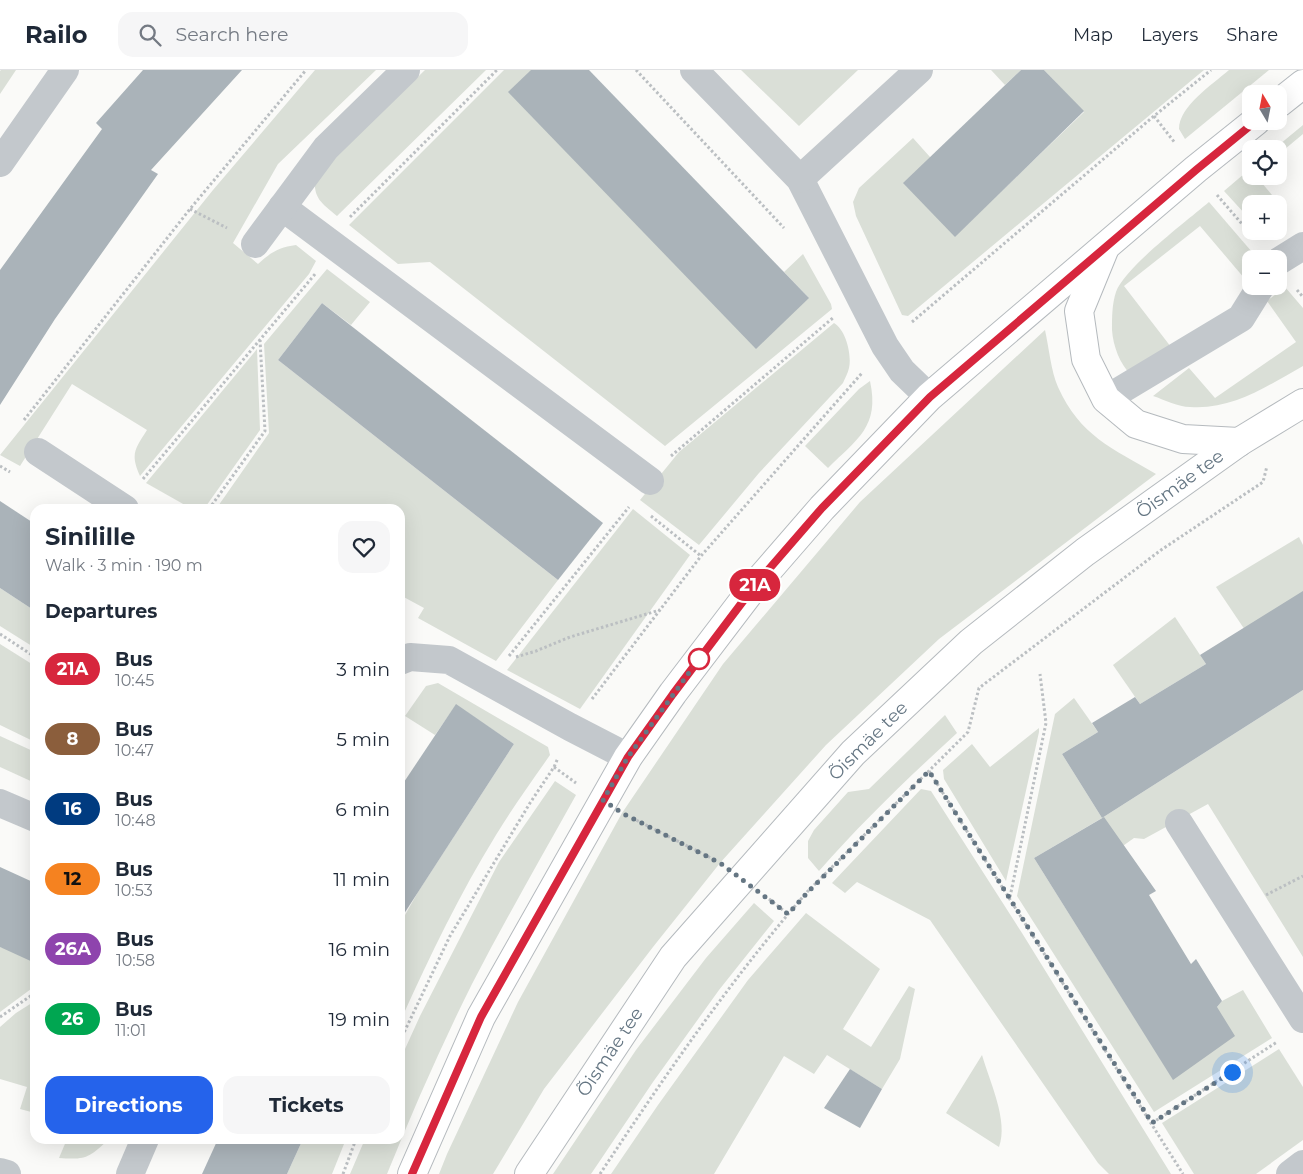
<!DOCTYPE html>
<html lang="en">
<head>
<meta charset="utf-8">
<style>
  body { margin:0; font-family:Montserrat,sans-serif; background:#f6f6f7; color:#1f2937; height:100vh; display:flex; flex-direction:column; font-size:19px; white-space:nowrap }
  * { box-sizing:border-box; margin:0 }
  p { font-size:16px; color:#747a83 }
  .icon { flex:none; width:28px; height:28px; fill:none; stroke:currentColor; stroke-width:2; stroke-linecap:round; stroke-linejoin:round }
  .map { position:relative; flex:1; overflow:hidden }
  .details { position:absolute; left:30px; top:434px; width:375px; height:640px; display:flex; flex-direction:column; background:#fff; border-radius:15px; box-shadow:0 5px 20px #0002 }
  .details>* { flex:none }
  .badge { padding:0 10px; border-radius:16px; font-size:18px; line-height:32px }
  .needle { width:32px; rotate:350deg }
  .fabs { position:absolute; left:1242px; top:15px; display:grid; gap:10px }
  .fabs a { display:grid; place-items:center; width:45px; height:45px; border-radius:10px; background:#fff; box-shadow:0 5px 20px #0002; font-size:25px }
  .you { position:absolute; width:25px; height:25px; margin:-12px; border:4px solid #fff; border-radius:50%; background:#1a73e8; box-shadow:0 0 0 8px #1a73e833 }
  .map>.badge { position:absolute; translate:-50% -50%; box-shadow:0 0 0 2px #fff }
  h2 { padding:0 15px; font-size:19px; line-height:45px }
  .round { display:grid; place-items:center; flex:none; width:52px; height:52px; border-radius:15px; background:#f6f6f7 }
  .overview { display:flex; align-items:center; justify-content:space-between; height:85px; padding:0 15px }
  h1 { font-size:24px; font-weight:700; line-height:38px }
  .button { display:flex; gap:10px; margin-top:auto; padding:10px 15px }
  .button a { flex:1; height:58px; border-radius:15px; background:#2563eb; color:#fff; font-size:20px; font-weight:700; line-height:58px; text-align:center }
  .button a+a { background:#f6f6f7; color:#1f2937 }
  ul { padding:0; list-style:none }
  li { display:flex; align-items:center; gap:15px; height:70px; padding:0 15px }
  li div { flex:1 }
  li b { display:block; font-size:19px }
  li em { font-style:normal }
  li .badge { min-width:55px; font-weight:700; text-align:center }
  header { display:flex; align-items:center; gap:30px; box-sizing:border-box; height:70px; padding:0 25px; background:#fff; border-bottom:1px solid #e0e1e3 }
  header strong { font-size:24px }
  nav { display:flex; gap:28px; margin-inline-start:auto; font-size:18px }
  .search { width:350px; height:45px; background:#f6f6f7; display:flex; align-items:center; gap:12px; box-sizing:border-box; padding:0 18px; border-radius:15px; color:#747a83; font-size:19px }
  .map>svg:first-child { display:block }
  .green { fill:#dadfd7 }
  .building { fill:#aab3b9 }
  .lines { fill:none; stroke-linecap:round; stroke-linejoin:round }
  .major-casing { stroke:#b5babe; stroke-width:30 }
  .path { stroke:#bbbfc2; stroke-width:3; stroke-dasharray:2.5 2.5; stroke-linecap:butt }
  .minor { stroke:#c3c8cc; stroke-width:28 }
  .major { stroke:#fff; stroke-width:28 }
  .line-casing { stroke:#fff; stroke-width:11 }
  .line { stroke:#d7263d; stroke-width:8 }
  .walk { stroke:#657683; stroke-width:5; stroke-dasharray:0 9 }
  .stop-dot { fill:#fff; stroke:#d7263d; stroke-width:2.5 }
  .labels { text-anchor:middle; dominant-baseline:central; stroke-width:5; stroke-linejoin:round; paint-order:stroke }
  .street-label { font-size:18px; fill:#657683; stroke:#fff }
</style>
</head>
<body>
<header>
<strong>Railo</strong>
<div class="search"><svg class="icon" aria-label="search" viewBox="0 0 24 24"><circle cx="10" cy="10" r="6"/><path d="M15 15l6 6"/></svg>Search here</div>
<nav><a>Map</a><a>Layers</a><a>Share</a></nav>
</header>
<div class="map">
<svg width="1303" height="1104" viewBox="0 0 1303 1104">
  <rect width="100%" height="100%" fill="#fafaf8"/>
  <g class="green">
    <path d="M1 0H16L0 24V1Z"/>
    <path d="M315 0H376L278 94 233 173 258 194C270 183 279 177 296 175L316 191 309 204 140 406C130 384 135 379 147 360L72 314 20 396 0 385 213 120Z"/>
    <path d="M425 0H486L337 146C322 133 313 129 315 107Z"/>
    <path d="M504 0H531L809 228 784 202 803 184 831 234 832 239 665 376 430 192 398 194 349 155Z"/>
    <path d="M741 0H858L799 56Z"/>
    <path d="M991 0H1021L1005 15Z"/>
    <path d="M1044 0H1204L908 246 902 245 856 146 853 132 859 118 913 68 930 87 955 166 1084 42Z"/>
    <path d="M1229 0H1269L1185 69 1179 59C1179 36 1213 14 1229 0Z"/>
    <path d="M1303 55V64L1279 84V79H1274Z"/>
    <path d="M1251 98V106H1256L1272 125 1261 134H1251V141L1246 145 1224 121Z"/>
    <path d="M1209 132 1258 189H1251V205L1245 209 1200 156 1124 216 1171 277 1131 305C1120 294 1113 276 1112 260 1112 247 1112 234 1116 222 1124 198 1188 150 1209 132Z"/>
    <path d="M327 199 370 232 351 255 322 233 278 290 558 510 496 591 418 548 424 538 400 525V439H216L269 363 264 274Z"/>
    <path d="M1285 217 1303 238V296C1267 316 1233 340 1190 337 1178 337 1165 330 1153 326L1189 298 1215 328 1296 272 1267 231Z"/>
    <path d="M834 253C846 260 852 285 849 298 848 303 845 308 843 313L759 403 699 475 640 430 679 382Z"/>
    <path d="M1045 260C1049 278 1051 301 1058 317 1080 366 1112 378 1156 404L939 569 826 675 720 793 653 877 544 1019 493 1104H439L447 1084 518 932 622 743 723 594 860 432Z"/>
    <path d="M257 279 260 360 204 439H192L146 413Z"/>
    <path d="M870 311C880 357 857 369 828 398L805 376 859 319Z"/>
    <path d="M633 439 690 485 580 639 507 600Z"/>
    <path d="M1299 467 1303 475V524L1249 566 1216 517Z"/>
    <path d="M0 518 35 541V578L0 556Z"/>
    <path d="M1175 547 1206 594 1140 634 1113 595Z"/>
    <path d="M0 574 35 596V672L0 655Z"/>
    <path d="M438 613 548 677 550 685C532 711 513 737 496 765 459 825 429 888 400 952V854L418 822 514 674 456 635 435 665 405 646 426 616Z"/>
    <path d="M1303 620V887L1208 734 1144 769 1134 768 1120 778 1102 748 1034 788 1173 1009 1217 937 1222 931 1243 920 1272 968 1154 1042 1017 826 1055 644 1074 628 1098 662 1062 684 1102 748Z"/>
    <path d="M945 645 957 663C909 707 862 752 819 801L808 788V771L814 760 848 722 869 719Z"/>
    <path d="M1039 658V662L1006 811 944 709 943 700 972 674 990 697Z"/>
    <path d="M0 666 35 682V713L0 697Z"/>
    <path d="M555 711 576 725C541 788 505 850 472 914 441 976 413 1040 387 1104H350L365 1069H400V990L420 946 499 792Z"/>
    <path d="M921 719 931 721 1022 863 1171 1104H1109L1098 1093 930 850 857 812 845 823 832 813Z"/>
    <path d="M754 833 774 851 719 920 653 1012 591 1104H553L636 980 706 888Z"/>
    <path d="M806 843 880 899 843 959 871 977 909 916 915 919 900 989 882 1019 827 985 814 1004 784 986 714 1104H611L658 1035 748 910Z"/>
    <path d="M0 877 35 884V916L0 942Z"/>
    <path d="M35 931V1043L20 1039 27 1017 0 1009V957L16 943Z"/>
    <path d="M1279 979 1303 1017V1070L1256 1104H1194L1162 1053Z"/>
    <path d="M982 985C989 1010 1009 1051 999 1077L946 1043Z"/>
    <path d="M67 1069H109C89 1088 86 1090 59 1088Z"/>
    <path d="M303 1069H346L332 1104H287Z"/>
  </g>
  <g class="building">
    <path d="M143 0H242L151 100 158 104 55 249 0 335V200L102 59 96 53Z"/>
    <path d="M531 0H589L809 228 756 279 508 22Z"/>
    <path d="M1021 0H1044L1084 41 955 167 903 113Z"/>
    <path d="M322 233 603 453 558 510 278 290Z"/>
    <path d="M0 431 35 454V541L0 518Z"/>
    <path d="M1303 521V620L1102 748 1062 684 1098 662 1092 653 1135 627 1140 634 1206 594 1200 585Z"/>
    <path d="M456 634 514 674 400 850V718Z"/>
    <path d="M1104 747 1156 821 1149 825 1191 894 1196 889 1222 931 1217 937 1235 966 1173 1010 1034 788Z"/>
    <path d="M0 797 35 813V893L0 877Z"/>
    <path d="M850 999 882 1019 860 1058 824 1038Z"/>
    <path d="M218 1069H303L287 1104H202Z"/>
  </g>
  <g class="lines">
    <g class="major-casing">
      <g id="major">
        <path d="M1279 33 1303 14"/>
        <path d="M1104 180 1079 241 1086 289 1106 329 1136 354 1183 369 1239 372"/>
        <path d="M412 1104 481 947 628 687 673 623 756 514 822 438 929 327 1196 99 1256 51"/>
        <path d="M529 1104 673 887 853 683 971 572 1085 482 1239 372 1303 333"/>
      </g>
    </g>
    <g class="path">
      <path d="M636 0 784 158"/>
      <path d="M1154 46 1175 73"/>
      <path d="M1217 125 1255 169"/>
      <path d="M190 139 227 158"/>
      <path d="M350 147 497 0"/>
      <path d="M1297 220 1303 227"/>
      <path d="M912 252 1154 46 1211 0"/>
      <path d="M24 350 190 139 306 0"/>
      <path d="M671 386 834 247"/>
      <path d="M0 396 10 402"/>
      <path d="M143 409 316 203"/>
      <path d="M209 439 265 361 260 270"/>
      <path d="M651 446 701 486"/>
      <path d="M0 564 35 587"/>
      <path d="M509 586 629 437"/>
      <path d="M516 587 536 581 570 567 660 540"/>
      <path d="M592 629 701 486 862 303"/>
      <path d="M554 697 576 713"/>
      <path d="M929 701 1183 1104"/>
      <path d="M632 748 713 789"/>
      <path d="M1266 825 1303 806"/>
      <path d="M1010 827 1046 653 1040 604"/>
      <path d="M769 829 788 844"/>
      <path d="M0 947 35 923"/>
      <path d="M400 971 450 866 530 733 554 697 558 688"/>
      <path d="M1152 1053 1277 972"/>
      <path d="M343 1104 356 1069"/>
      <path d="M600 1104C664 1007 731 909 808 821L968 662 979 618 1161 480 1263 412 1267 396"/>
    </g>
    <g class="minor">
      <path d="M694 0 800 109 885 276 902 301 929 327"/>
      <path d="M0 93 65 0"/>
      <path d="M800 109 919 0"/>
      <path d="M282 137 650 411"/>
      <path d="M255 174 326 78 406 0"/>
      <path d="M1279 191 1303 176"/>
      <path d="M1106 329 1241 248 1261 216"/>
      <path d="M38 382 125 439"/>
      <path d="M400 591 410 587 449 590 570 657 628 687"/>
      <path d="M0 733 35 748"/>
      <path d="M1179 753 1303 949"/>
      <path d="M0 1102 7 1104"/>
      <path d="M130 1104 145 1069"/>
      <path d="M1290 1104 1303 1094"/>
    </g>
    <use href="#major" class="major"/>
  </g>
  <g class="lines">
    <g class="line-casing">
      <path id="line" d="M412 1104 481 947 628 687 673 624 756 514 822 438 930 327 1196 100 1256 51"/>
    </g>
    <use href="#line" class="line"/>
    <path class="walk" d="M699 589 628 687 603 730 622 743 720 793 788 844 808 822 929 701 1152 1053 1232 1002"/>
  </g>
  <circle class="stop-dot" cx="699" cy="589" r="10"/>
  <g class="labels">
    <g class="street-label">
      <text transform="translate(1180 414) rotate(-36)">Õismäe tee</text>
      <text transform="translate(868 671) rotate(-45)">Õismäe tee</text>
      <text transform="translate(610 982) rotate(-56)">Õismäe tee</text>
    </g>
  </g>
</svg>
<div class="fabs">
<a><svg class="needle" viewBox="-14 -14 28 28"><path d="M0-13l5 13h-10z" fill="#e53935"/><path d="M0 13l5-13h-10z" fill="#747a83"/></svg></a>
<a><svg class="icon" aria-label="locate" viewBox="0 0 24 24"><circle cx="12" cy="12" r="6"/><path d="M12 2v4M12 18v4M2 12h4M18 12h4"/></svg></a>
<a>+</a>
<a>−</a>
</div>
<div class="you" style="left:1232px;top:1002px"></div>
<b class="badge" style="left:755px;top:515px;background:#d7263d;color:#fff">21A</b>
<section class="details">
<div class="overview"><div><h1>Sinilille</h1><p>Walk · 3 min · 190 m</p></div><a class="round"><svg class="icon" aria-label="heart" viewBox="0 0 24 24"><path d="M12 20l-8-8c-3-5 5-10 8-4 3-6 11-1 8 4z"/></svg></a></div>
<h2>Departures</h2>
<ul>
<li><span class="badge" style="background:#d7263d;color:#fff">21A</span><div><b>Bus</b><p>10:45</p></div><em>3 min</em></li>
<li><span class="badge" style="background:#8b5e3c;color:#fff">8</span><div><b>Bus</b><p>10:47</p></div><em>5 min</em></li>
<li><span class="badge" style="background:#003b80;color:#fff">16</span><div><b>Bus</b><p>10:48</p></div><em>6 min</em></li>
<li><span class="badge" style="background:#f58220;color:#111">12</span><div><b>Bus</b><p>10:53</p></div><em>11 min</em></li>
<li><span class="badge" style="background:#8e44ad;color:#fff">26A</span><div><b>Bus</b><p>10:58</p></div><em>16 min</em></li>
<li><span class="badge" style="background:#00a651;color:#fff">26</span><div><b>Bus</b><p>11:01</p></div><em>19 min</em></li>
</ul>
<div class="button"><a>Directions</a><a>Tickets</a></div>
</section>
</div>
</body>
</html>
